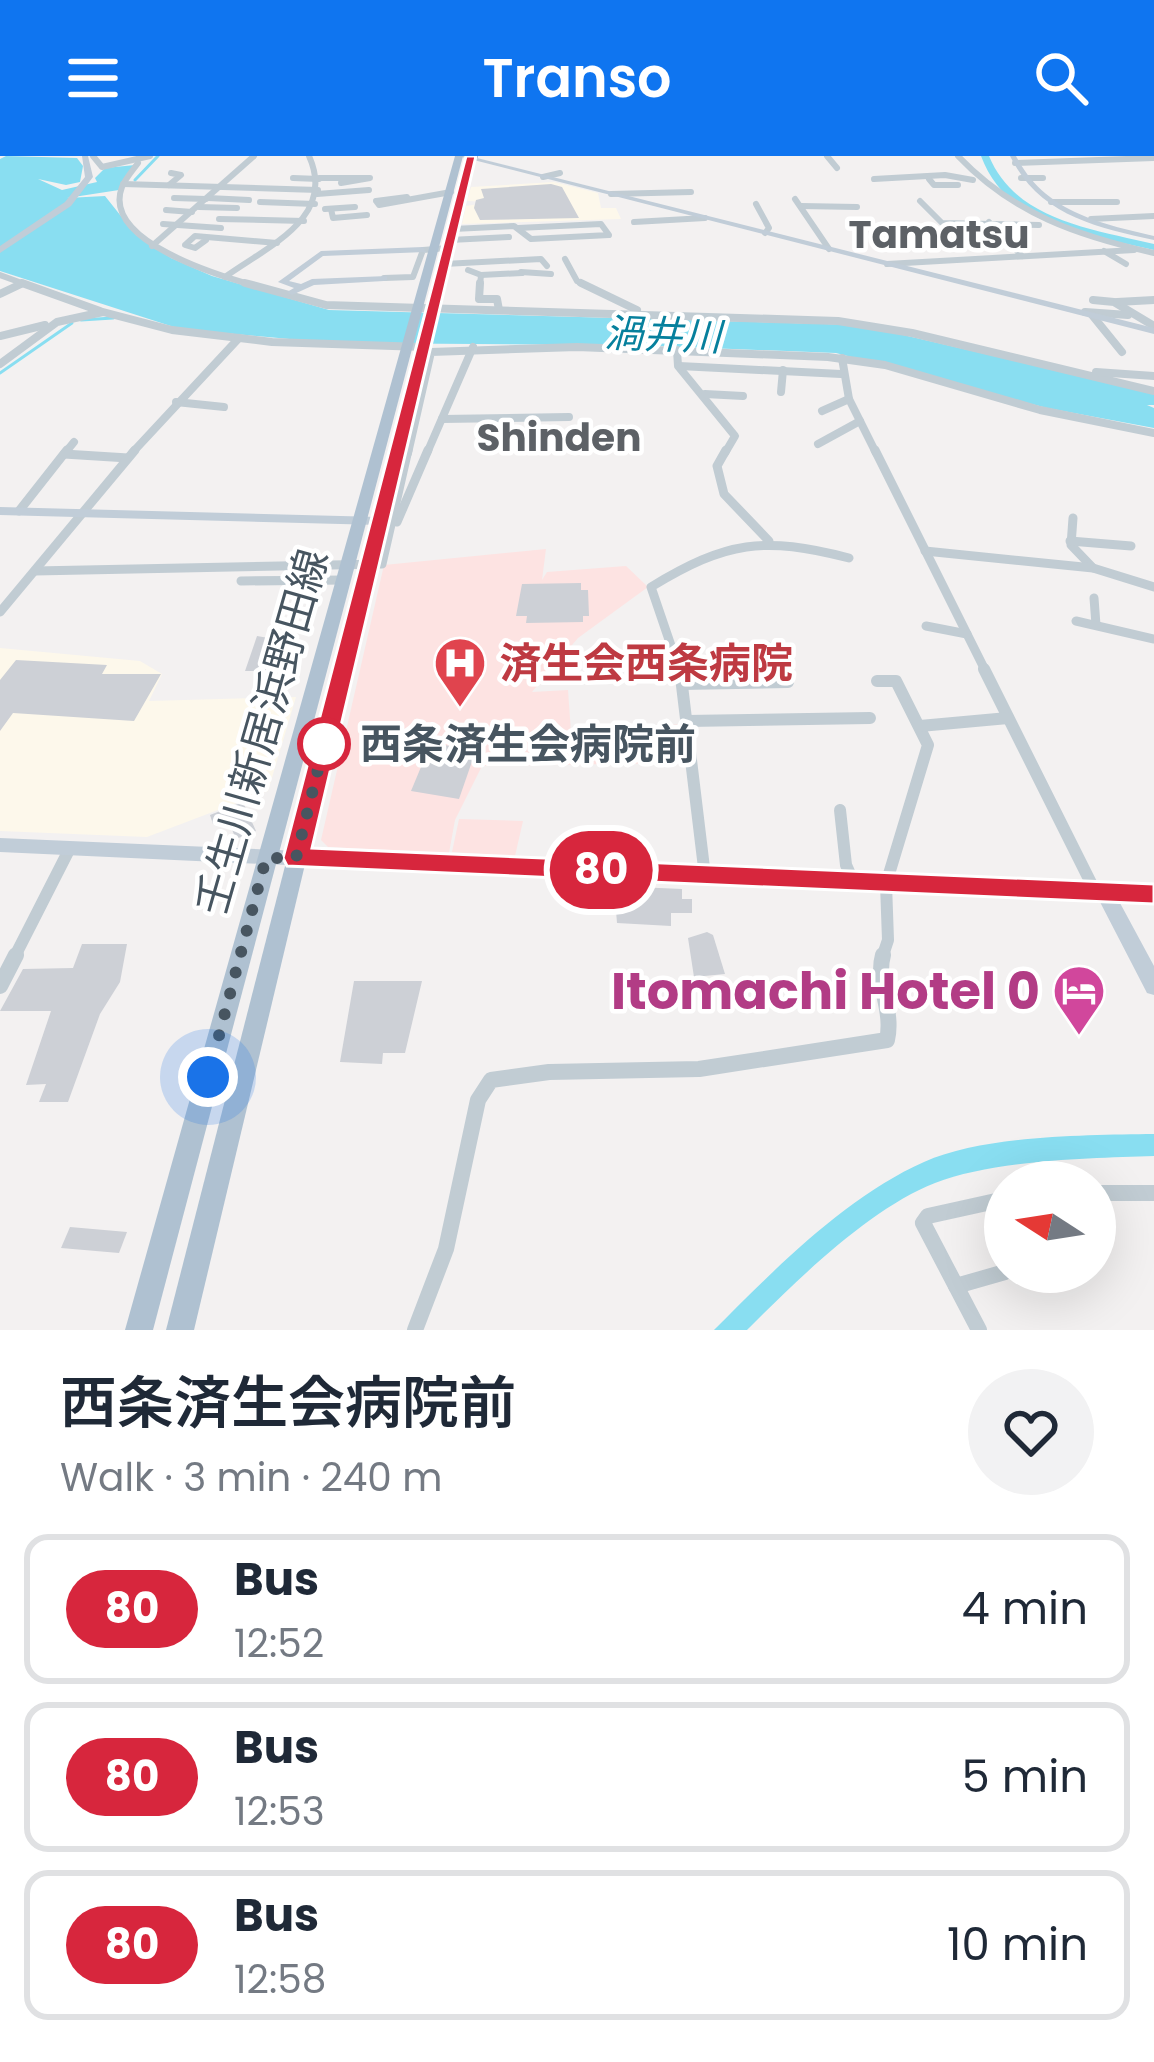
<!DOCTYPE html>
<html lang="en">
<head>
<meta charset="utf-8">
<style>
  body { margin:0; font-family:Poppins,"Noto Sans JP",sans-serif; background:#f2f2f3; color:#1f2937; height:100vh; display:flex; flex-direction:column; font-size:45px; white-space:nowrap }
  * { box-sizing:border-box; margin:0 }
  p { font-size:39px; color:#747a83 }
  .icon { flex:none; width:66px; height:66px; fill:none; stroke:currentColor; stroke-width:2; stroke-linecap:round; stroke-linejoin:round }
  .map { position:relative; height:1174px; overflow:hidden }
  .side { display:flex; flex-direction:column; background:#fff; flex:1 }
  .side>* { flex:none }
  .badge { padding:0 24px; border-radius:39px; font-size:42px; line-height:78px }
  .needle { width:78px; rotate:282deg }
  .fabs { position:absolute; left:984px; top:1005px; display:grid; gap:24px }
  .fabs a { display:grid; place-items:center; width:132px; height:132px; border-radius:50%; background:#fff; box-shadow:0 12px 48px #0002; font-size:60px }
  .you { position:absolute; width:60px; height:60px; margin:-30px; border:9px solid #fff; border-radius:50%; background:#1a73e8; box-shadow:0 0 0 18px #1a73e833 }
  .map>.badge { position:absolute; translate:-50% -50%; box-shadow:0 0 0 6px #fff }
  .round { display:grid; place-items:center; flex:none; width:126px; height:126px; border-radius:63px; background:#f2f2f3 }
  .head { display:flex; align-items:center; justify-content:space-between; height:204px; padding:0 60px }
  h1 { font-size:57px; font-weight:600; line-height:90px }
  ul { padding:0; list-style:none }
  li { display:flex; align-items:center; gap:36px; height:150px; margin:0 24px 18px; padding:0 36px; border:6px solid #e0e1e3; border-radius:24px }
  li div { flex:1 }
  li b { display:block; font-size:45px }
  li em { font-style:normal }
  li .badge { min-width:132px; font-weight:700; text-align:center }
  header { display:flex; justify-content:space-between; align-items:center; height:156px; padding:0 60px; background:#0f75f0; color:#fff; font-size:54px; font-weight:600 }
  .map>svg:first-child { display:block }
  .commercial { fill:#fdf8eb }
  .medical { fill:#fde3e2 }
  .water { fill:#89def1 }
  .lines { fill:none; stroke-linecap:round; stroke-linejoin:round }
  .stream { stroke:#89def1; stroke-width:3 }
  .river { fill:#89def1; fill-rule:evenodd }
  .building { fill:#cdd0d6 }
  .highway-casing { stroke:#718fae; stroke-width:6 }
  .street-far4 { stroke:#c1ccd3; stroke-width:6 }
  .street-far3 { stroke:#c1ccd3; stroke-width:8 }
  .street-far2 { stroke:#c1ccd3; stroke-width:9 }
  .street-far1 { stroke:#c1ccd3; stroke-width:12 }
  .street { stroke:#c1ccd3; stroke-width:16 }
  .secondary { fill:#c1cdd8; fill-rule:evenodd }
  .primary { fill:#afc1d1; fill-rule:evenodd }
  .highway { fill:#86a4c2; fill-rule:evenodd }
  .line { fill:#d7263d; stroke:#fff; stroke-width:3 }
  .walk { stroke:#475560; stroke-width:12; stroke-dasharray:0 21.6 }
  .stop-dot { fill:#fff; stroke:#d7263d; stroke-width:6 }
  .labels { text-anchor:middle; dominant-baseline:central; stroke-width:9; stroke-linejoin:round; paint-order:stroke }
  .far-quarter-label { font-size:39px; font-weight:bold; fill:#5d6166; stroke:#fff }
  .far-water-label { font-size:39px; font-style:italic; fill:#06809d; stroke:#fff }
  .health-label { font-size:42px; font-weight:bold; fill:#be3a42; stroke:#fff; text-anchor:start }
  .street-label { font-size:42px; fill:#475560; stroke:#fff }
  .stop-label { font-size:42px; font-weight:bold; fill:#475560; stroke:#fff; text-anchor:start }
  .near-hotel-label { font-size:51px; font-weight:bold; fill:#b23c85; stroke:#fff; text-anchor:end }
</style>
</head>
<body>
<header><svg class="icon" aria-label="menu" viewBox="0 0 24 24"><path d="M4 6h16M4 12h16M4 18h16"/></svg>Transo<svg class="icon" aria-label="search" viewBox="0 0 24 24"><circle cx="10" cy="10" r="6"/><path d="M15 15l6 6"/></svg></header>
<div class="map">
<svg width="1154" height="1174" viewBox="0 0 1154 1174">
  <rect width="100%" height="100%" fill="#f3f1f1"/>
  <g class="commercial">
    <path d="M554 26 598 37 601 52H616L621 63 462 68 466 50 491 46 467 45 471 31Z"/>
    <path d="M0 492 140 505 162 518 149 545 296 541 268 635 147 681 0 675Z"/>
  </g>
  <g class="medical">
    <path d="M546 393 542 424 547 416 626 410 648 431 578 482 532 536 568 534 571 576 683 568 687 607 482 610 455 664 449 697 328 691 321 684 384 409Z"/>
    <path d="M459 663 523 665 515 700 452 696Z"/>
  </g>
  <g class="water">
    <path d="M6 0 77 2 83 10 80 26 66 29 38 23 62 34 97 26 95 22 105 12 135 9 119 34 67 42 105 40 136 79 171 102 212 120 329 154 860 169 1154 237V249H1147L1154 252V272L1047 252 836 197 631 189 333 187 180 173 0 115V3Z"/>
    <path d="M1154 978V1000C1090 1002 994 1004 935 1027 870 1052 796 1125 747 1174H714C774 1114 845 1041 924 1006 985 979 1087 979 1154 978Z"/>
  </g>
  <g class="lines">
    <g class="stream">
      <path d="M135 24 158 0"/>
      <path d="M81 164 113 162"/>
      <path d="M0 217 72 167"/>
    </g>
    <path class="river" d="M981 0H989C1016 65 1093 73 1154 88V94C1088 78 1008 72 981 0Z"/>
  </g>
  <g class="building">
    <path d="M551 28 562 31 579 62 480 64 474 52 476 44 484 42 481 33Z"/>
    <path d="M581 427V434H588L589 460H583V466L526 467 527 460H516L522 428Z"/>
    <path d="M257 480 285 485 275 515H245Z"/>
    <path d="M16 504 107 509 102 518H161L134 565 13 557 0 575V524Z"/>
    <path d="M431 587 476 594 459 643 411 635Z"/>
    <path d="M243 646 256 675 236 683 227 662 213 668 210 659Z"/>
    <path d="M614 730 682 733V743H692V757H671V770L617 767Z"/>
    <path d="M707 776 713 779 725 818 694 821 688 782Z"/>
    <path d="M82 788H127L120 826 100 858 68 946H39L46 928 26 929 51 855H0L23 813 73 812Z"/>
    <path d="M354 825H422L405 897H383L382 908 340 906Z"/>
    <path d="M70 1071 127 1076 119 1097 61 1092Z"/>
  </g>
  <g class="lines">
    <g class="highway-casing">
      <path id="highway" d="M467 0H475L470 6Z"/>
    </g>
    <g class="street-far4">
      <path d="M93 0 102 11 150 0"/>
      <path d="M827 0 837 12"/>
      <path d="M958 0C1013 58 1078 80 1154 97"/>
      <path d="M138 7C133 14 125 23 122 31 101 85 220 120 256 130"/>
      <path d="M1015 7 1154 2"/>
      <path d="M543 21 560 17"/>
      <path d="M293 22 319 23"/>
      <path d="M319 22H342"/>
      <path d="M342 22H370L341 27Z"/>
      <path d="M1021 22H1043"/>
      <path d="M874 23 945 19 973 24"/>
      <path d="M929 23 934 29H958"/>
      <path d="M123 28 318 34"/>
      <path d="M169 29 181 19 171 17"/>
      <path d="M317 38 369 34"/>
      <path d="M611 38 691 36"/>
      <path d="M407 41 376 45 379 49 451 36"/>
      <path d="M174 42 206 43"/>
      <path d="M208 42 249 44"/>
      <path d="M795 43 829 93"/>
      <path d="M920 45 942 67 1039 69"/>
      <path d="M260 46 315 48"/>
      <path d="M1051 46H1117"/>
      <path d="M756 48 769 72 765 77"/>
      <path d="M801 50 857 51"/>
      <path d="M199 51 237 52"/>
      <path d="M325 53 355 51"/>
      <path d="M331 53 333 62 367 59"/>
      <path d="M166 54 192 56"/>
      <path d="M219 63 304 65"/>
      <path d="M1091 63 1154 60"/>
      <path d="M634 66 705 62"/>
      <path d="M989 66 1022 100"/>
      <path d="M163 68 221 72"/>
      <path d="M453 73 514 70 531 83 609 79 601 68 518 72"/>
      <path d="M206 84 195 92 185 89 195 80 277 87"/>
      <path d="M450 84 509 81"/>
      <path d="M152 90 254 0"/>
      <path d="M1104 95 1126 108"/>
      <path d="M565 103 577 125 587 130"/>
      <path d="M444 108 541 103 547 110"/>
      <path d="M887 108 1134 94"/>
      <path d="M468 114 481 119 480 130"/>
      <path d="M521 116 551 118"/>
      <path d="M0 119 30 130"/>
      <path d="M481 119 522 117"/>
      <path d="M225 121C268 90 337 62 309 0"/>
      <path d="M384 122 413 121 423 94 448 92"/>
    </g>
    <g class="street-far3">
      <path d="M22 127 100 155"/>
      <path d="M245 127 326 149 838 165 912 177 1154 235"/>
      <path d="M480 127 479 143H497L499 154"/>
      <path d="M581 127 637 154"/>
      <path d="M0 138 21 128"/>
      <path d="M1093 144 1114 146 1154 170"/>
      <path d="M1117 146 1154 144"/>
      <path d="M1085 156 1128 159"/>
      <path d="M1092 159 1122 196"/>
      <path d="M0 180 45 169"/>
      <path d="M677 194 678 210 735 280 725 297"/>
      <path d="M842 202 849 243 876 297"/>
      <path d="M0 208 57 166 103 156 172 174 272 186 423 191"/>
      <path d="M679 210 841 218"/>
      <path d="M1096 216 1154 220"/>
      <path d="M781 236 783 214"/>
      <path d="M705 238 743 240"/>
      <path d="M176 246 224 251"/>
      <path d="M822 255 849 243"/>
      <path d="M442 263 569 261"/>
      <path d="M818 288 860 265"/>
      <path d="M65 297 74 286"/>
      <path d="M132 297 239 182"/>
      <path d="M408 297 431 196 577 191 828 201 885 209 1040 254 1154 277"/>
      <path d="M427 297 473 191"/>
    </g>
    <g class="street-far2">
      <path d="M726 294 717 310 724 338 769 385"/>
      <path d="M875 294 986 516"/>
      <path d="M64 298 128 302"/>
      <path d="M19 355 67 294"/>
      <path d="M1073 362 1071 389 1093 412"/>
      <path d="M397 366 428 294"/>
      <path d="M1070 385 1131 390"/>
      <path d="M925 395 1093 412 1154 431"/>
      <path d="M35 415 382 408 408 294"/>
      <path d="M241 425 345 424"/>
      <path d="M1094 442 1096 469"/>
      <path d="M0 456 135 294"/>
      <path d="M1076 465 1154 483"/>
      <path d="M926 470 967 478"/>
      <path d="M768 490 775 516"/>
      <path d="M680 516 651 431C727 385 763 380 849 402"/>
    </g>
    <g class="street-far1">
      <path d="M680 513 705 720"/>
      <path d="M774 513 777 526"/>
      <path d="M984 513 1096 737"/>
      <path d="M877 525H896L928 589 886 728 888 784 882 802"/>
      <path d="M682 528 788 526"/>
      <path d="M687 565 870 562"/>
      <path d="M920 570 1008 562"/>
      <path d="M840 654 846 709 854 727"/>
      <path d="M14 802 70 692"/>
    </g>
    <g class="street">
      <path d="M0 830 16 799"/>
      <path d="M1095 1037H1154"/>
      <path d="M956 1130 1005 1116"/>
      <path d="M415 1174 446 1093 478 944 491 924 549 916 699 913 887 884C894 854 875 827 883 799"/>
      <path d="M979 1174 923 1067 928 1060 1005 1043"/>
    </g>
    <g class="secondary">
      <path d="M82 0H88L93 21 71 50 0 97V90L65 46 85 21Z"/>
      <path d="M458 0H469L1154 172V178Z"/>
      <path d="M1010 0H1016C1044 55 1098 67 1154 80V84C1095 71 1039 59 1010 0Z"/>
      <path d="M423 91 426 96 323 100 289 125 301 128 312 123 387 120V124L384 125 314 129 292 139 287 136 294 132 278 126 321 95Z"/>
      <path d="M0 351 379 361 385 365 379 369 0 359Z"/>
      <path d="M0 682 1154 732V748L1120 747 1154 810V839L1147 837 1100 746 0 696Z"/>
    </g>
    <g class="primary">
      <path d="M455 0H463L153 1174H125Z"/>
      <path d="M453 68 457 71 194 1174H166L449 71Z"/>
    </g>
    <use href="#highway" class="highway"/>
  </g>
  <path class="line" d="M466 0H476L312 692 1154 728V748L287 710 283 702Z"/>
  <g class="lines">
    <path class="walk" d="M208 921 266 702H296L327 577 324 588"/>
  </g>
  <defs>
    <g id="hospital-pin" transform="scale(2.7)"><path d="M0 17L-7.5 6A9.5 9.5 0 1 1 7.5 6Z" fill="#e0444e" stroke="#fff"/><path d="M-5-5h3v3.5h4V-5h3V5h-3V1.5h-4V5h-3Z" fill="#fff"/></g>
    <g id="hotel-pin" transform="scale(2.7)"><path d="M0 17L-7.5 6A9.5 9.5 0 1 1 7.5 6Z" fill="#d1479c" stroke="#fff"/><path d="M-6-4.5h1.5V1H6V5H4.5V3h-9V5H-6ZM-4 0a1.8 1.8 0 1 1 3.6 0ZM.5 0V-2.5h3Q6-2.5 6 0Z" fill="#fff"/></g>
  </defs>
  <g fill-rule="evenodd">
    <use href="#hospital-pin" x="460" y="507"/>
    <use href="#hotel-pin" x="1079" y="835"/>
  </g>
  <circle class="stop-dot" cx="324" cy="588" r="24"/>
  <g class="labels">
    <g class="far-quarter-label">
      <text x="939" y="78">Tamatsu</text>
      <text x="559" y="281">Shinden</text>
    </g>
    <g class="far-water-label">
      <text transform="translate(663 179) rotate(2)">渦井川</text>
    </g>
    <g class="health-label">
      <text x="499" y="507">済生会西条病院</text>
    </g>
    <g class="street-label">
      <text transform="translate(262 576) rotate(-74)">壬生川新居浜野田線</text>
    </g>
    <g class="stop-label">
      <text x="360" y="588">西条済生会病院前</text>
    </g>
    <g class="near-hotel-label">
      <text x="1040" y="835">Itomachi Hotel 0</text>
    </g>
  </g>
</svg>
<div class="fabs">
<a><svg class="needle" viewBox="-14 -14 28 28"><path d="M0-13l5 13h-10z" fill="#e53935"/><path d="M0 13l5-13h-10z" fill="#747a83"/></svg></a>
</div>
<div class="you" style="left:208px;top:921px"></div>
<b class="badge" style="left:601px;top:714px;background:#d7263d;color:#fff">80</b>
</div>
<section class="side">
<div class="head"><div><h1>西条済生会病院前</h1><p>Walk · 3 min · 240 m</p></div><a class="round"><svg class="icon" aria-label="heart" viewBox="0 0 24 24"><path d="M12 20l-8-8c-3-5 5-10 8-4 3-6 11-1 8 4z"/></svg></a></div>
<ul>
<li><span class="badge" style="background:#d7263d;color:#fff">80</span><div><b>Bus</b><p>12:52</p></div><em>4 min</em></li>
<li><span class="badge" style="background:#d7263d;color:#fff">80</span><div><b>Bus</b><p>12:53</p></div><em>5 min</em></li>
<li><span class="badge" style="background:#d7263d;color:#fff">80</span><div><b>Bus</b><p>12:58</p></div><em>10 min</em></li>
</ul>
</section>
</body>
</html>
